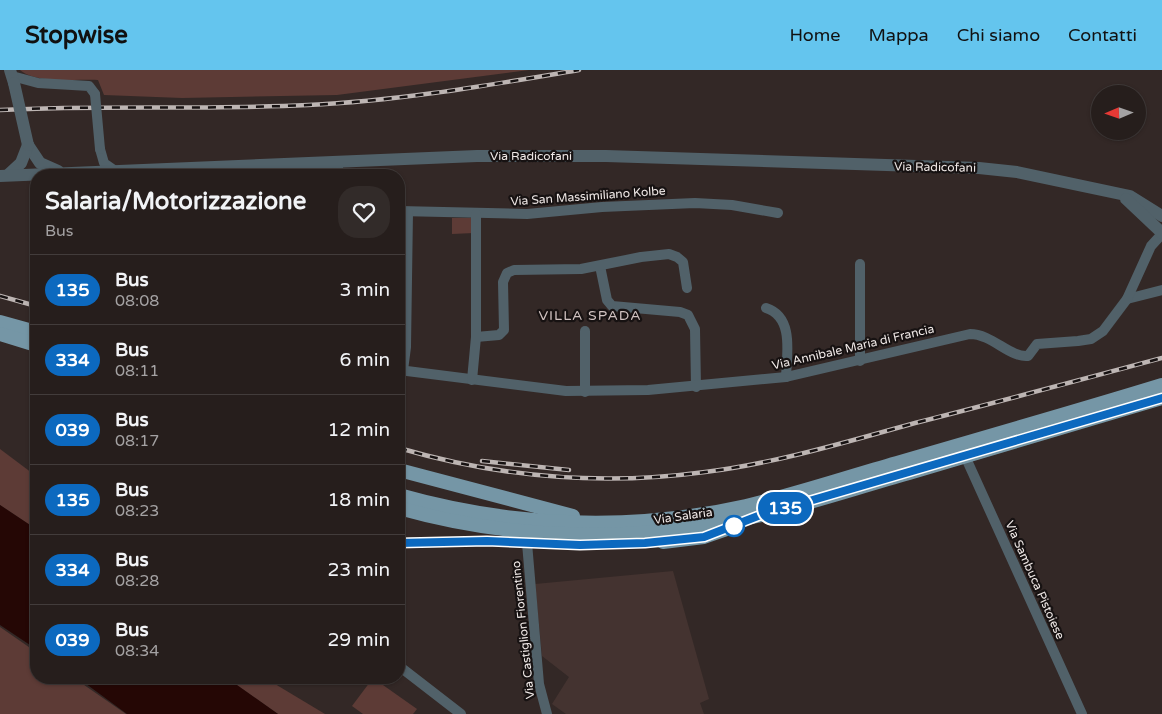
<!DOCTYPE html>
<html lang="it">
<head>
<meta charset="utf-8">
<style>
  body { margin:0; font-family:"Varela Round",sans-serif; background:#322b29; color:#f1f3f6; height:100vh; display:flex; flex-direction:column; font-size:19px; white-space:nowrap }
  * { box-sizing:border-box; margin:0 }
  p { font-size:16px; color:#a4a2a3 }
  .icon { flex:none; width:28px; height:28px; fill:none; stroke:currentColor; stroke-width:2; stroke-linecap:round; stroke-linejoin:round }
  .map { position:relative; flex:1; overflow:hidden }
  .drawer { position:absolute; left:30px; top:99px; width:375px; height:515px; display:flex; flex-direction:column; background:#261e1c; border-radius:20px; box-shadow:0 1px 4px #0004,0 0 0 1px #423c3b }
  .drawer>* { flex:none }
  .badge { padding:0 10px; border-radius:16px; font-size:18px; line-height:32px }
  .needle { width:32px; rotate:268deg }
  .buttons { position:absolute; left:1091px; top:15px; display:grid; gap:10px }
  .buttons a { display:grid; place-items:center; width:55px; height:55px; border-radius:50%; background:#261e1c; box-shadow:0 1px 4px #0004,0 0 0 1px #423c3b; font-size:25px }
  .map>.badge { position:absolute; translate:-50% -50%; box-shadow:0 0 0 2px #fff }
  .round { display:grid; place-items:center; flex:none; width:52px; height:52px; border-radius:20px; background:#322b29 }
  .headline { display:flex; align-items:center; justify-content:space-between; height:85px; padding:0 15px }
  h1 { font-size:24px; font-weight:800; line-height:38px }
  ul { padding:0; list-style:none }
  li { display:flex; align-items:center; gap:15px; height:70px; padding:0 15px; border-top:1px solid #423c3b }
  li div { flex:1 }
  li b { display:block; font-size:19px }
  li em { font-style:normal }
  li .badge { min-width:55px; font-weight:700; text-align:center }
  header { display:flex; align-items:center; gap:30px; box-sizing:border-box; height:70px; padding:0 25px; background:#64c5ee; color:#111 }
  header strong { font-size:24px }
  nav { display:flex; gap:28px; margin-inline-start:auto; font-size:18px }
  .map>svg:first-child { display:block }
  .built { fill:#443330 }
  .green { fill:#5d3b36 }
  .water { fill:#250705 }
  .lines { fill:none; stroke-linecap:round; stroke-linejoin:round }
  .minor { stroke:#516169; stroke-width:10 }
  .tertiary { stroke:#516169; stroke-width:12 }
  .primary { stroke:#7596a6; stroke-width:14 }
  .rail-casing { stroke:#bdb5b3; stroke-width:4.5 }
  .rail { stroke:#171212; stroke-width:2.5; stroke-dasharray:8; stroke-linecap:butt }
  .minor-bridge { stroke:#516169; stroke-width:10 }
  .tertiary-bridge { stroke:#516169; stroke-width:12 }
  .line-casing { stroke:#fff; stroke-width:11 }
  .line { stroke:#0c69bf; stroke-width:8 }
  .stop-dot { fill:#fff; stroke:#0c69bf; stroke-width:2.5 }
  .labels { text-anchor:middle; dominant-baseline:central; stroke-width:4.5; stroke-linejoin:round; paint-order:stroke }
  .street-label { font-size:12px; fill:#f0e9e7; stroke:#171212 }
  .neighbourhood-label { font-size:14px; letter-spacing:1px; fill:#d0c2c0; stroke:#171212 }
</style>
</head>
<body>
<header>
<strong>Stopwise</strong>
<nav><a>Home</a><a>Mappa</a><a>Chi siamo</a><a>Contatti</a></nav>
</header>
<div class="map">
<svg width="1162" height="644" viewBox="0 0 1162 644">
  <rect width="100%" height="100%" fill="#332826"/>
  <path class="built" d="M673 501 709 629 700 633 704 644H566L552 634 569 607 542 586 535 514Z"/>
  <g class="green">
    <path d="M20 0H529L337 25 182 28 104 25 98 10C77 9 36 14 20 0Z"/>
    <path d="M452 148H474V163L452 164Z"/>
    <path d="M0 379 36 406V459L0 435Z"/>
    <path d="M0 557 36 582V608H74L126 644H0Z"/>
    <path d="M227 608H265L325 644H278Z"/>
    <path d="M373 608 417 639 413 644H363L352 636Z"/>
  </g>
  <g class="water">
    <path d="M0 435 36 459V579L0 555Z"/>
    <path d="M78 608H227L278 644H127Z"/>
  </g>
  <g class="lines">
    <g class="minor">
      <path d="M12 6 38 13 89 16 95 24"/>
      <path d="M100 79 104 93 114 100"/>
      <path d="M338 105V91"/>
      <path d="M399 141 527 144 602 137 695 133 732 135 778 143"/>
      <path d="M600 196 607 230 612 236 680 242 688 245 695 259 696 317"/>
      <path d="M1127 229 1162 220"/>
      <path d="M766 238C794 247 787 283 786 307"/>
      <path d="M476 267 499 265 504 260 503 212 507 203 514 200 581 199 641 187 669 184 677 187 683 192 687 218"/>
      <path d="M860 291V194"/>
      <path d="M399 300 566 321 648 320 786 307 970 264C992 264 1010 288 1028 286L1037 274 1078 271 1091 269 1103 261 1127 229 1151 176 1162 164"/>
      <path d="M403 300 406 277 408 142"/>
      <path d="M472 310 476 267V144"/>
      <path d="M585 322V261"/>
      <path d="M965 386 1082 644"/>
      <path d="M399 473 503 471 581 475 663 472"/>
      <path d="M527 473 539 614 547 644"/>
      <path d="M399 596 461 644"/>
    </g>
    <g class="tertiary">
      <path d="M10 0 14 13"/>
      <path d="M28 75 40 93 58 101"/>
      <path d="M8 105 21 93 28 75"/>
      <path d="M0 106 477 86H606L979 98 1017 102 1130 126 1162 146"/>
      <path d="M1126 129 1162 163"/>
    </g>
    <g class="primary">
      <path d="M0 252 36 262"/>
      <path d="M0 264 36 275"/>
      <path d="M399 400 573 446"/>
      <path d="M399 425C512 457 631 462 746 436 797 424 847 407 897 393 986 367 1074 342 1162 315"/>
      <path d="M399 438C516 471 639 473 757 446 808 434 859 417 909 403 993 378 1077 353 1162 328"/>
      <path d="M663 472 704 467 727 459"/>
    </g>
    <g class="rail-casing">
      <g id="rail">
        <path d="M0 40C102 35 205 40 308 35 399 31 489 15 579 0"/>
        <path d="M0 226 36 236"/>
        <path d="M399 378C498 407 602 416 705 402 777 393 846 372 915 353 998 332 1080 310 1162 288"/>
        <path d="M482 391 569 400"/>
      </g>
    </g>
    <use href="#rail" class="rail"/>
    <path class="minor-bridge" d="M95 24 100 79"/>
    <path class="tertiary-bridge" d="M14 13 28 75"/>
  </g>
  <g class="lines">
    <g class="line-casing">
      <path id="line" d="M399 473 487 471 580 475 645 473 704 467 758 446 1162 328"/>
    </g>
    <use href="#line" class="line"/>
  </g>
  <circle class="stop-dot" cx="734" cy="456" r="10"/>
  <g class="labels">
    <g class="street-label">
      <text x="531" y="86">Via Radicofani</text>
      <text transform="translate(935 97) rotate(1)">Via Radicofani</text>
      <text transform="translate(588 126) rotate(-4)">Via San Massimiliano Kolbe</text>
      <text transform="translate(853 277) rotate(-13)">Via Annibale Maria di Francia</text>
      <text transform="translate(683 446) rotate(-8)">Via Salaria</text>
      <text transform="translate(1035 510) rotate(66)">Via Sambuca Pistoiese</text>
      <text transform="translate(523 560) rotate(-96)">Via Castiglion Fiorentino</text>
    </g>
    <g class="neighbourhood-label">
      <text x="590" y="245">VILLA SPADA</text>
    </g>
  </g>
</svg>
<div class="buttons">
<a><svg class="needle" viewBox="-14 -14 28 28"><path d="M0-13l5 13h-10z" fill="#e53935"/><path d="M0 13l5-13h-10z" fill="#a4a2a3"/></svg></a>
</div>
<b class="badge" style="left:785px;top:438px;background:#0c69bf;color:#fff">135</b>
<section class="drawer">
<div class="headline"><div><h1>Salaria/Motorizzazione</h1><p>Bus</p></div><a class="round"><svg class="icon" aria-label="heart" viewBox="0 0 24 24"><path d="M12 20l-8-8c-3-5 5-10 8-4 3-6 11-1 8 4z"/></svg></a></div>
<ul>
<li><span class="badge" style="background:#0c69bf;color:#fff">135</span><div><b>Bus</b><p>08:08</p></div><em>3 min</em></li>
<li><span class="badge" style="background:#0c69bf;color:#fff">334</span><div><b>Bus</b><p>08:11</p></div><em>6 min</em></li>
<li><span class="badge" style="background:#0c69bf;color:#fff">039</span><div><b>Bus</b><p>08:17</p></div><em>12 min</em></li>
<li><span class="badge" style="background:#0c69bf;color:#fff">135</span><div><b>Bus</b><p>08:23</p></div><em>18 min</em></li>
<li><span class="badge" style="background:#0c69bf;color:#fff">334</span><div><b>Bus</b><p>08:28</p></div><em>23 min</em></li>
<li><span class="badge" style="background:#0c69bf;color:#fff">039</span><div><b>Bus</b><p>08:34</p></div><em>29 min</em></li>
</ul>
</section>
</div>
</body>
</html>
